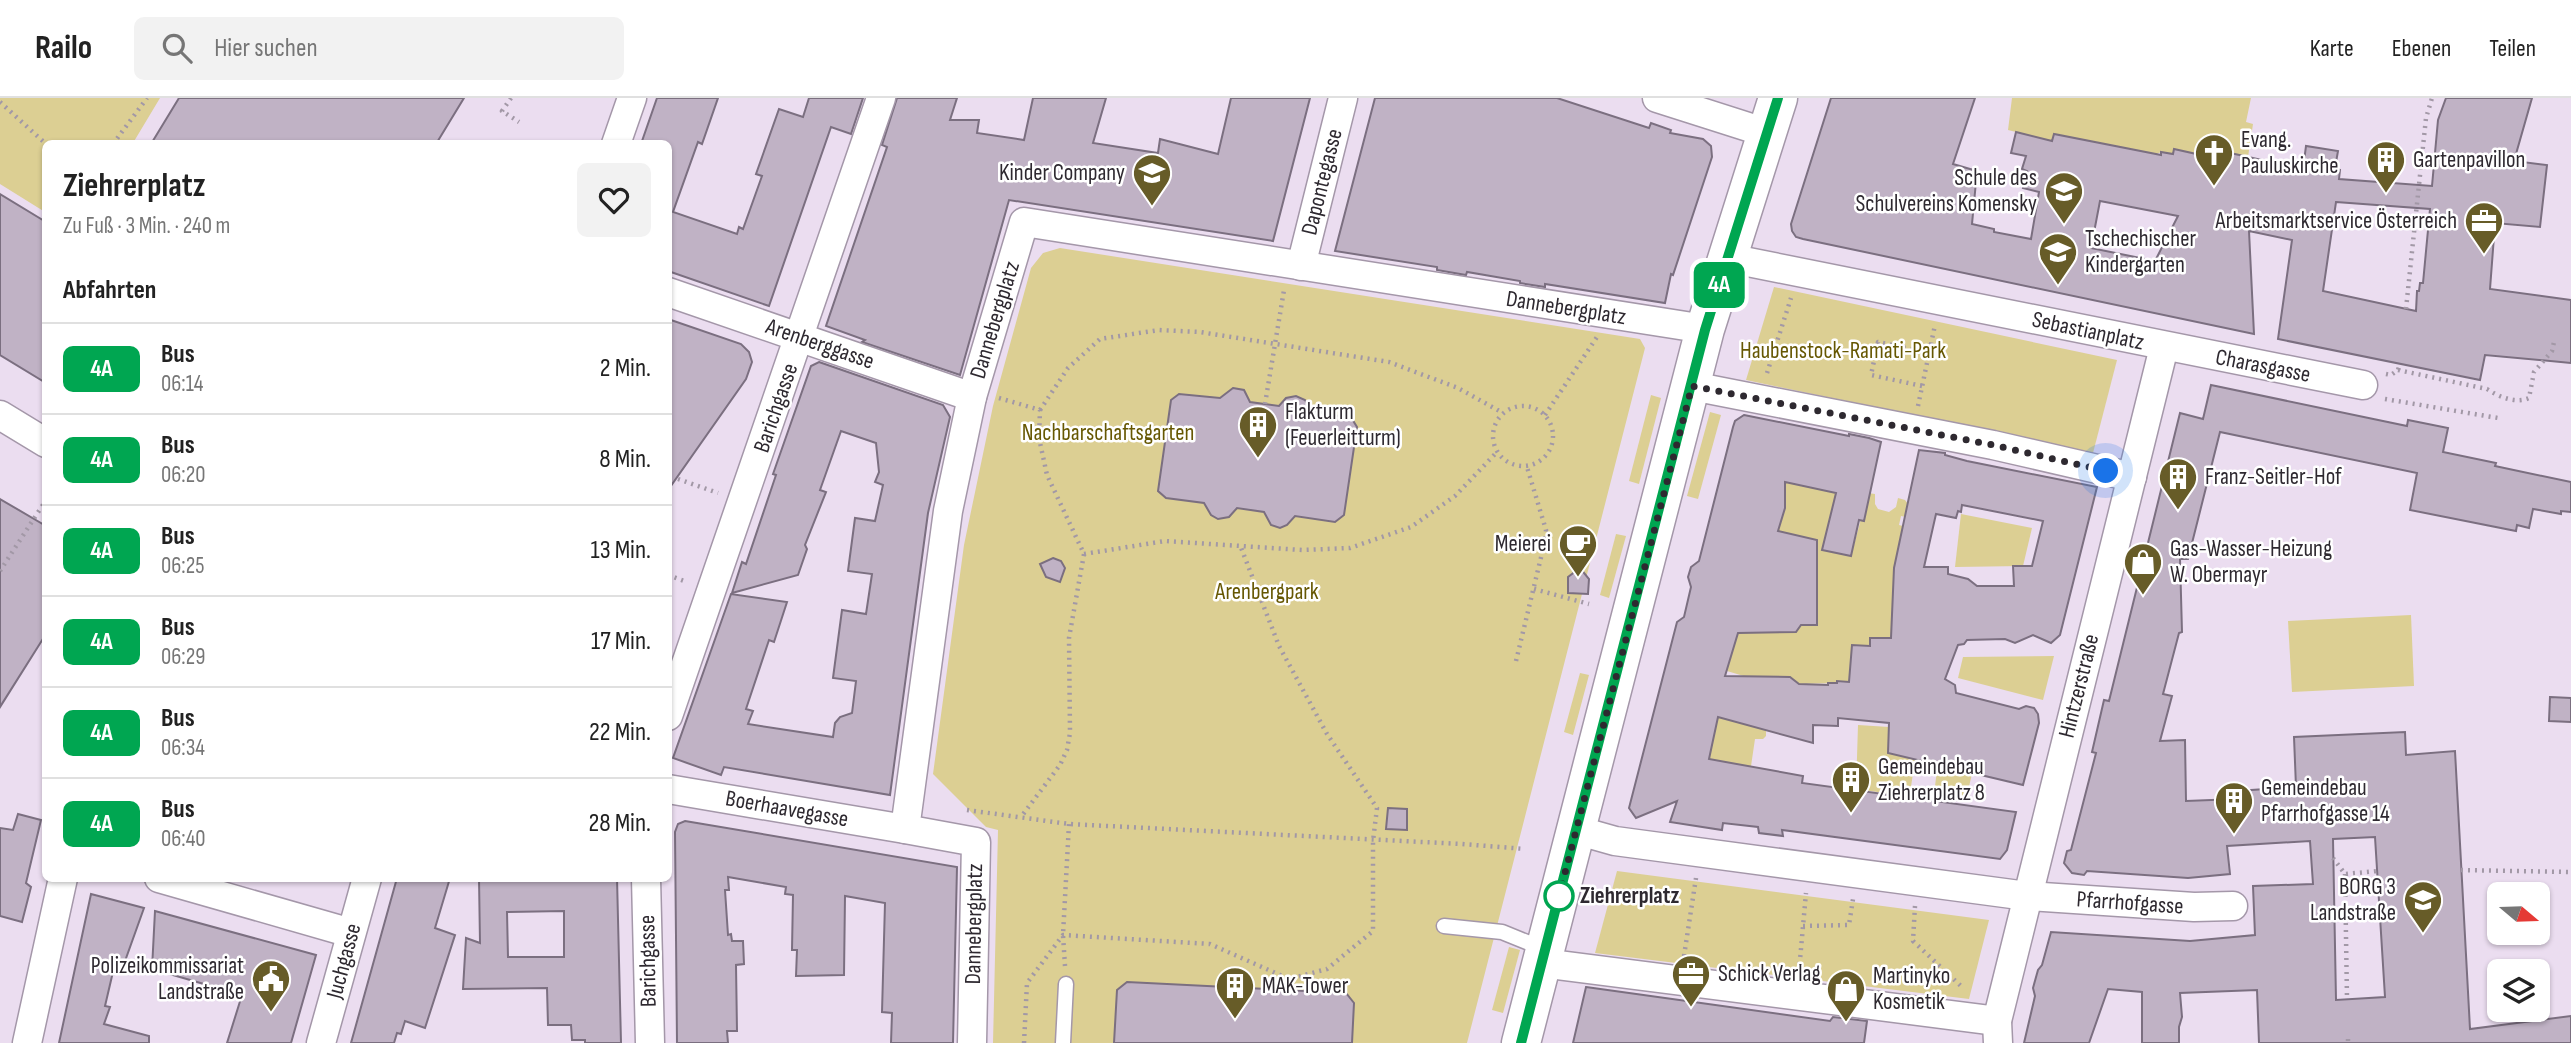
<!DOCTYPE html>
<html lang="de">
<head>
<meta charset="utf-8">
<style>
  body { margin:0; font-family:"Sofia Sans Condensed",sans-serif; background:#f2f2f2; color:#222; height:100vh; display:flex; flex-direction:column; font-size:26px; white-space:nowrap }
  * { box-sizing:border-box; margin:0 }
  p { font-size:23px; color:#767676 }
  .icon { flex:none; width:38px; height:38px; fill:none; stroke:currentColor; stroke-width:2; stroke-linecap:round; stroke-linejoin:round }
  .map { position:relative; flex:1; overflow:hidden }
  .side { position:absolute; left:42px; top:42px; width:630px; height:742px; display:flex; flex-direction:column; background:#fff; border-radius:10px; box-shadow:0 2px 5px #0004 }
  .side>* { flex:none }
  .badge { padding:0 14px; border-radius:10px; font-size:24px; line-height:46px }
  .needle { width:46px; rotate:109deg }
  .buttons { position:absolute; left:2487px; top:784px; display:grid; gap:14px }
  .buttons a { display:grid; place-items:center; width:63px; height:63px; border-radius:10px; background:#fff; box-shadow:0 2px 5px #0004; font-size:35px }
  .you { position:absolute; width:35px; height:35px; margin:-18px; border:5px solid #fff; border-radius:50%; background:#1a73e8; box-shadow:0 0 0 10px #1a73e833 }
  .map>.badge { position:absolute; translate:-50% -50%; box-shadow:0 0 0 4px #fff }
  h2 { padding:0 21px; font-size:26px; line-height:63px }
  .round { display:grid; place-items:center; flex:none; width:74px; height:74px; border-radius:10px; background:#f2f2f2 }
  .summary { display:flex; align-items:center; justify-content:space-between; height:119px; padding:0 21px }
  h1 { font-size:33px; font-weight:700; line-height:52px }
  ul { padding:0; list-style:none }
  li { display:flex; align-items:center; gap:21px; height:91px; padding:0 21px; border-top:2px solid #e0e0e0 }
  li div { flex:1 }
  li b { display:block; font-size:26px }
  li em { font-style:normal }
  li .badge { min-width:77px; font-weight:700; text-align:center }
  header { display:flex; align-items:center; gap:42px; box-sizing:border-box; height:98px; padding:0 35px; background:#fff; border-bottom:2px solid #e0e0e0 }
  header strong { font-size:33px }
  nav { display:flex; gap:38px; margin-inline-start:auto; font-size:24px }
  .search { width:490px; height:63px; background:#f2f2f2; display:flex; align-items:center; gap:18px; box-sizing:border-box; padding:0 24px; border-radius:10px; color:#767676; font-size:26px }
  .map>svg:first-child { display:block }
  .green { fill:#dccf93 }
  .building { fill:#c0b2c5; stroke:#7b6f80; stroke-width:2; fill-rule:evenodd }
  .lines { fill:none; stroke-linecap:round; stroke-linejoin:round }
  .lane-casing { stroke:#a497a9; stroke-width:17 }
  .street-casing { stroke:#a497a9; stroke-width:31 }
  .secondary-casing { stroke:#a497a9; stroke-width:41 }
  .path { stroke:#a298a6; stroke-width:4.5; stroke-dasharray:2 5; stroke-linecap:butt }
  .lane { stroke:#fff; stroke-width:14 }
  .street { stroke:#fff; stroke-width:28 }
  .secondary { stroke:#fff; stroke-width:38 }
  .line-casing { stroke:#fff; stroke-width:16 }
  .line { stroke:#00a651; stroke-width:10 }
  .walk { stroke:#2e2930; stroke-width:7; stroke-dasharray:0 12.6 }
  .stop-dot { fill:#fff; stroke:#00a651; stroke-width:3.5 }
  .labels { text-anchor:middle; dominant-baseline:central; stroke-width:5; stroke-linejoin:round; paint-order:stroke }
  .poi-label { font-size:23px; fill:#2e2930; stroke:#fff; text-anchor:start }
  .street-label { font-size:23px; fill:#2e2930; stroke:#fff }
  .park-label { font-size:23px; fill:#665702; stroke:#fff }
  .stop-label { font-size:23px; font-weight:bold; fill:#2e2930; stroke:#fff; text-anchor:start }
</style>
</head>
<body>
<header>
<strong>Railo</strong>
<div class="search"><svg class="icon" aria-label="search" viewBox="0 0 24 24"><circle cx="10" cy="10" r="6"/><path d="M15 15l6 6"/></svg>Hier suchen</div>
<nav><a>Karte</a><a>Ebenen</a><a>Teilen</a></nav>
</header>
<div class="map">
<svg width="2571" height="945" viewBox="0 0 2571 945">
  <rect width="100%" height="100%" fill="#ebddf0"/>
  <g class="green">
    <path d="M0 0H160L133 45 46 46 45 114 0 86Z"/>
    <path d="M2012 0H2251L2246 24 2253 26 2248 59 2203 49 2201 57 2175 51 2173 56 2161 54 2131 68 2054 36 2052 43 2008 32Z"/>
    <path d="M1060 150 1640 241 1645 250 1467 945H993L998 732 986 729 933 676 964 447 993 308 1031 170 1043 155Z"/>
    <path d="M1774 189 2117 262 2093 355 1746 282Z"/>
    <path d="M1651 297 1661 300 1639 386 1629 383Z"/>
    <path d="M1710 314 1721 317 1698 401 1687 398Z"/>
    <path d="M1782 383 1836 394 1827 431 1828 453 1851 458 1868 395 1875 396V406L1878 411 1889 414 1896 409 1898 400 1905 402 1908 406 1906 419 1901 418 1899 427 1903 428 1894 470 1891 540H1871L1870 548 1853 547 1849 584 1838 583 1837 585 1799 586 1790 579 1759 578 1757 582 1727 573 1739 531 1762 535 1795 534 1801 527H1817L1802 439 1768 430C1791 409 1783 411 1782 383Z"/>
    <path d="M1961 416 2032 430 2023 468 1955 469Z"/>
    <path d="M1616 436 1626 438 1609 500 1600 497Z"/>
    <path d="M2411 517 2414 588 2292 594 2288 523Z"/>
    <path d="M2054 558 2043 602 1958 580 1963 559Z"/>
    <path d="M1580 575 1589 577 1573 637 1564 634Z"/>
    <path d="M1719 605 1766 615V638L1763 641H1755L1750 675 1735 672 1736 666 1729 664 1688 666Z"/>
    <path d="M1858 627 1889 629 1888 655 1972 676 1966 701H1962L1956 690 1935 688 1937 672 1914 669 1910 695 1906 698 1856 691Z"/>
    <path d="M1617 773 1989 822 1969 901 1595 855Z"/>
    <path d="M1509 849 1520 852 1503 915 1492 912Z"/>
  </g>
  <g class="building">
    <path d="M179 0H464L436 46H151Z"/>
    <path d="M657 0H718L702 46 698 44 673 114 737 136 739 129 743 131 762 78 756 76 779 11 803 19 809 0H863L851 36 831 29 769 208 668 173V46H641Z"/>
    <path d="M897 0H957L950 22H979L977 35 1024 42 1033 0H1106L1093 45 1158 55 1160 41 1218 56 1231 0H1310L1273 143 1009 102 960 277 862 244 865 242 826 228 887 49 882 47Z"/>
    <path d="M1375 0H1557L1649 30 1651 25 1671 32 1670 35 1703 41 1711 48 1712 59 1673 177 1671 176 1665 205 1545 186V189L1520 185V183L1467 174 1466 177 1437 172V169L1335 153Z"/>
    <path d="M1831 0H1975L1953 66 1977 73 1972 126 1994 131V134L2031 141 2039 94 2023 90 2027 73 2022 71 2026 58 2011 55 2016 34 2052 43 2054 36 2161 57V54L2173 56 2174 51 2201 57 2203 49 2303 71 2306 48 2338 53 2335 70 2340 72 2339 81 2432 88 2438 22 2446 0H2532L2514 63 2547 67 2540 129 2495 125 2490 191 2571 202V265L2485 257 2480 282 2278 241 2292 142 2249 133 2254 236 1803 141 1796 139 1792 133 1791 126ZM2100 103 2178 118 2155 163 2091 150ZM2336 104 2430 111 2423 185H2420L2419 193H2417L2416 213 2323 193Z"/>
    <path d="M0 96 46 124V285L0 257Z"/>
    <path d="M668 221 741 246 749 254 752 264 746 281 668 392Z"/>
    <path d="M819 264 943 307 950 319 928 415 890 697 724 669 721 677 673 660 731 496 787 504 774 544 769 542 746 611 753 613 748 626 833 639 835 625 840 619 852 615 856 583 833 580 842 512 866 516 872 476 848 473 855 420 875 423 883 387 875 384 879 374 876 345 841 333 820 392 826 394 805 447 807 451 798 477 732 495 742 464 746 466 776 377 773 376 811 268Z"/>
    <path d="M2211 287 2407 328 2408 322 2448 330 2443 354 2496 365 2495 368 2509 371 2571 384V414L2561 413V416L2533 411 2529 430 2517 427 2516 433 2410 412 2417 375 2220 334 2188 461H2180L2182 534 2179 535 2163 596 2172 598 2160 643 2185 642 2186 703 2237 701V693L2296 689 2294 639 2405 634 2406 657 2455 653 2470 931 2571 918V945H2259L2257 892 2180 895 2182 919 2179 929V945H2142V894L2108 891 2089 945H2024L2035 898 2033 890 2038 872 2042 867 2051 834 2190 843 2255 837 2253 788 2313 786 2310 743 2227 748 2230 776 2188 780 2087 773 2084 777 2072 775 2064 765 2067 753 2071 752 2096 655 2092 654 2104 602 2109 603 2180 315 2203 321ZM2375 739 2385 899 2336 902 2333 741Z"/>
    <path d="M1233 290 1244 292 1250 304 1279 308 1286 300 1296 298 1305 302 1311 312 1352 321 1357 329 1344 417 1335 424 1295 418 1287 427 1280 430 1271 427 1264 414 1237 410 1229 419 1218 421 1211 417 1204 405 1166 400 1158 393 1171 302 1179 296 1220 300Z"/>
    <path d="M1744 317 1849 338V336L1869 340 1881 344 1864 423 1859 422 1851 458 1822 452 1836 395 1785 384V410L1778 433 1817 442V527H1801L1796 534 1738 535 1725 578 1790 579 1799 586 1828 587V585H1837V583L1849 584 1852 547 1870 548V540H1891L1894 470 1919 352 1945 355V357L1967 363 2097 389 2060 537 2051 545 2033 537 2015 545 2005 541 1967 542 1964 546 1958 547 1945 581 1955 587 1956 595 2019 611 2026 608 2034 610 2038 616 2039 625 2023 687 1888 655 1889 625 1838 620V628L1813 627V645L1718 619 1709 661 1803 678 1802 685 2016 714 2007 752 2000 761 1782 732 1783 738 1759 735 1758 729 1723 725 1722 732 1670 724 1677 703 1636 720 1629 710 1677 524 1684 519 1691 489 1688 479 1691 469 1699 463 1733 329 1735 323ZM1962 407 2043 423 2032 468H2013L2014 488H1977L1968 481 1948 476V469H1924L1936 416 1956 420 1958 413 1961 414Z"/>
    <path d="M0 401 46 428V536L0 609Z"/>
    <path d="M1053 460 1061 463 1065 470 1060 484 1046 479 1040 466Z"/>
    <path d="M1580 470 1589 481 1588 496 1568 495V479Z"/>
    <path d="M2550 599 2571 600V624L2549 623Z"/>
    <path d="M1388 710 1407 711V732L1386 731Z"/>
    <path d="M18 716 41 722 26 785 31 789 22 824 0 818V730L13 732Z"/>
    <path d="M685 723 957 769 953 945H891L892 915 882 914 885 805 845 798 844 877 796 878 797 852H792L793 797 785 796 786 789 728 779 729 792H725L728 837 731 836 732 843H743L744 866 736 867 737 933H727L728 945H677L675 734 678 726Z"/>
    <path d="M397 780H450L435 830 455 837 425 930 405 923 401 936 397 935 394 945H351Z"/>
    <path d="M479 780H617L621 945H585V942H572L571 927H548L547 890 463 891 466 840 480 845ZM564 813V859H508L507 814Z"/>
    <path d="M91 796 144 810 125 863 116 861 105 908 110 909 104 926 149 938V945H59Z"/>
    <path d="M155 813 316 857 291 945H227L242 897 152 871Z"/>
    <path d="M1127 884 1346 895 1354 905 1352 945H1114L1117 892Z"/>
    <path d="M1586 889 1830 923 1833 919 1867 923 1864 945H1573Z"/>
  </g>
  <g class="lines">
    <g class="lane-casing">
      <g id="lane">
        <path d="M1444 828 1502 834 1544 851"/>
        <path d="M1063 945 1066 886"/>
      </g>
    </g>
    <g class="street-casing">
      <g id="street">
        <path d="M1657 0 1767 35"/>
        <path d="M616 46 632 0"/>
        <path d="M1728 160 2363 287"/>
        <path d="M1301 168 1343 0"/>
        <path d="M668 194 972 299"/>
        <path d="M1692 288 1993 347 2132 379"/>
        <path d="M0 317 46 345"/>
        <path d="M668 618 881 0"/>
        <path d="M668 691 905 731"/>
        <path d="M1576 732 1615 743 2027 798 2194 809 2233 808"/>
        <path d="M159 780 351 835"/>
        <path d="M646 780 650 945"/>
        <path d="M1542 865 1997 923"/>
        <path d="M27 945 63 780"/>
        <path d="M321 945 367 780"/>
        <path d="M972 945 976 744 905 731 948 413 972 299 1024 124 1705 231"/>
        <path d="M1998 945 1997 923 2164 249"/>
      </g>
    </g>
    <g class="secondary-casing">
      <path id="secondary" d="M1521 945 1705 231 1778 0"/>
    </g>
    <g class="path">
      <path d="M511 0 502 13 519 24"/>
      <path d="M0 4 46 46"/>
      <path d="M113 46 147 0"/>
      <path d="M2406 211 2426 20 2432 0"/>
      <path d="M2398 272 2487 291C2499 299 2516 306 2529 300L2534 274 2552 253 2554 244"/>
      <path d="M1767 275 1791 200"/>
      <path d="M2386 276 2391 277 2398 272 2400 266"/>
      <path d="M1922 288 1871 277 1878 244 1929 255"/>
      <path d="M999 300 1040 312 1039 340 1047 377 1084 456 1069 540 1070 635 1067 652 1060 667 1021 719"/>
      <path d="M2385 301 2498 320"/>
      <path d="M1265 306 1284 192"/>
      <circle cx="1523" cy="338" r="30"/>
      <path d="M1918 308 1935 227"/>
      <path d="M1040 312 1068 270 1100 241 1159 232 1200 234 1389 264 1458 290 1503 315"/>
      <path d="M1545 317 1597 239"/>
      <path d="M678 381 718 395"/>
      <path d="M1084 456 1165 443 1302 452 1350 450 1411 429 1455 398 1497 354"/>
      <path d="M0 473 46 402"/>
      <path d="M668 477 687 484"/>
      <path d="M1534 491 1589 506"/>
      <path d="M1516 563 1544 447 1546 432 1527 369"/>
      <path d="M967 712 1069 726 1462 746 1525 751"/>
      <path d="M2333 760 2345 776 2378 773"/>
      <path d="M2461 772 2571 774"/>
      <path d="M2345 776 2347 901"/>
      <path d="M1915 808 1913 843 1963 890"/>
      <path d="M1803 828 1849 827 1853 801"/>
      <path d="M1684 858 1696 780"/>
      <path d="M1065 868 1063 837 1069 726"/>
      <path d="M1799 873 1806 795"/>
      <path d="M2348 941V945"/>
      <path d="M1024 945 1027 885 1063 837 1210 846 1289 881 1327 871 1373 833V743L1377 710 1327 636 1279 548 1240 447"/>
    </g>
    <use href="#lane" class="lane"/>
    <use href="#street" class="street"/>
    <use href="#secondary" class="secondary"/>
  </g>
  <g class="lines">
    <g class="line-casing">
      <path id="line" d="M1521 945 1705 232 1778 0"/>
    </g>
    <use href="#line" class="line"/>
    <path class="walk" d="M1559 798 1692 288 1993 347 2106 373"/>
  </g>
  <defs>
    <g id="church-pin" transform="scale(2.0125)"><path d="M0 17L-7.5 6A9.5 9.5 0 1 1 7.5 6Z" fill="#675c28" stroke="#fff"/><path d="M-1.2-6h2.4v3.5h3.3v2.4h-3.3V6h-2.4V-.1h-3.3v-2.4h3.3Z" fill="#fff"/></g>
    <g id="building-pin" transform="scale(2.0125)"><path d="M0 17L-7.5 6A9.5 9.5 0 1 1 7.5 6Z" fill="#675c28" stroke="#fff"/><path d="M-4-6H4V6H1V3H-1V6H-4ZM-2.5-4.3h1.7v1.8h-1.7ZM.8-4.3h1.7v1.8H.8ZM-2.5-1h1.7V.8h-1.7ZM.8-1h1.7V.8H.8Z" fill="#fff"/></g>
    <g id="school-pin" transform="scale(2.0125)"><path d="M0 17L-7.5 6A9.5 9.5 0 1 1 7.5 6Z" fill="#675c28" stroke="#fff"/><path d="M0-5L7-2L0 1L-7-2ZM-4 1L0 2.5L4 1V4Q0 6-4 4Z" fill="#fff"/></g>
    <g id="office-pin" transform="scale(2.0125)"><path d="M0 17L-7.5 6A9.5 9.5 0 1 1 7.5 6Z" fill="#675c28" stroke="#fff"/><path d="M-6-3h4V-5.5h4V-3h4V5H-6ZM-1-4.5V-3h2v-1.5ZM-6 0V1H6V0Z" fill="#fff"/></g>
    <g id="cafe-pin" transform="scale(2.0125)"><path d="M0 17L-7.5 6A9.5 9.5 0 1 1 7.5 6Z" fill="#675c28" stroke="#fff"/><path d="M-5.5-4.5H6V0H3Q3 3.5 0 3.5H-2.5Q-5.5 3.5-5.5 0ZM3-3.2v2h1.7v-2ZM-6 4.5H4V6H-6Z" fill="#fff"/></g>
    <g id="shop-pin" transform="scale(2.0125)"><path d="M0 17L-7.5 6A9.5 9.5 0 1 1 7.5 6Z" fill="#675c28" stroke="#fff"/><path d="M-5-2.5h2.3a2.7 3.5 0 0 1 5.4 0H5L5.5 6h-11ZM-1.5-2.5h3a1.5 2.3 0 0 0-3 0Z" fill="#fff"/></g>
    <g id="civic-pin" transform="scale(2.0125)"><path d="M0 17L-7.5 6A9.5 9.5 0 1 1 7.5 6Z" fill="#675c28" stroke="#fff"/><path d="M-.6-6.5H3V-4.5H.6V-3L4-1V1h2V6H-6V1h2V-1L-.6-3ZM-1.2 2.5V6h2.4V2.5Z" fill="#fff"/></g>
  </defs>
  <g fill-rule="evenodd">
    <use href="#church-pin" x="2214" y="55"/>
    <use href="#building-pin" x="2386" y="62"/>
    <use href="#school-pin" x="1152" y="75"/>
    <use href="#school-pin" x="2064" y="93"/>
    <use href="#office-pin" x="2484" y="123"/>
    <use href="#school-pin" x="2058" y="154"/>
    <use href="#building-pin" x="1258" y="327"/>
    <use href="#building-pin" x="2178" y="379"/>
    <use href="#cafe-pin" x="1578" y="446"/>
    <use href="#shop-pin" x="2143" y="464"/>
    <use href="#building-pin" x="1851" y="682"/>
    <use href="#building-pin" x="2234" y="703"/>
    <use href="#school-pin" x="2423" y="802"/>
    <use href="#office-pin" x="1691" y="876"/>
    <use href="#civic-pin" x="271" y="881"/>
    <use href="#building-pin" x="1235" y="888"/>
    <use href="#shop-pin" x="1846" y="891"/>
  </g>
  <circle class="stop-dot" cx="1559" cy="798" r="14"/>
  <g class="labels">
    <g class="poi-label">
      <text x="2241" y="42">Evang.<tspan x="2241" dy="26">Pauluskirche</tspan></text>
      <text x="2413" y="62">Gartenpavillon</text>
      <text x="1125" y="75" text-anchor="end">Kinder Company</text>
      <text x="2037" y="80" text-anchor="end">Schule des<tspan x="2037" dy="26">Schulvereins Komensky</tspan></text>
      <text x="2457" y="123" text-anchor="end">Arbeitsmarktservice Österreich</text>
      <text x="2085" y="141">Tschechischer<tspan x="2085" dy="26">Kindergarten</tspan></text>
      <text x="1285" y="314">Flakturm<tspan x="1285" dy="26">(Feuerleitturm)</tspan></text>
      <text x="2205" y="379">Franz-Seitler-Hof</text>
      <text x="1551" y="446" text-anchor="end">Meierei</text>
      <text x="2170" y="451">Gas-Wasser-Heizung<tspan x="2170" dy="26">W. Obermayr</tspan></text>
      <text x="1878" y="669">Gemeindebau<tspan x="1878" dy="26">Ziehrerplatz 8</tspan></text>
      <text x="2261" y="690">Gemeindebau<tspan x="2261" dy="26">Pfarrhofgasse 14</tspan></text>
      <text x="2396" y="789" text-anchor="end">BORG 3<tspan x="2396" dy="26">Landstraße</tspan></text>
      <text x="244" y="868" text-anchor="end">Polizeikommissariat<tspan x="244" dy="26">Landstraße</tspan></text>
      <text x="1718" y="876">Schick Verlag</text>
      <text x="1873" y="878">Martinyko<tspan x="1873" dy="26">Kosmetik</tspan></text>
      <text x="1262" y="888">MAK-Tower</text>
    </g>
    <g class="street-label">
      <text transform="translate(1322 84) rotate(-76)">Dapontegasse</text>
      <text transform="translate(1566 210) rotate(9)">Dannebergplatz</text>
      <text transform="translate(995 222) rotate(-73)">Dannebergplatz</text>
      <text transform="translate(2088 233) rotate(12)">Sebastianplatz</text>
      <text transform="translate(820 246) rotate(19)">Arenberggasse</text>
      <text transform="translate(2263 268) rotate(11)">Charasgasse</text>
      <text transform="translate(776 310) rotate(-71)">Barichgasse</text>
      <text transform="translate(2079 588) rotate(-76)">Hintzerstraße</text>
      <text transform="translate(787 711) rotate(10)">Boerhaavegasse</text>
      <text transform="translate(2130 805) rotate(4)">Pfarrhofgasse</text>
      <text transform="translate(974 826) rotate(-89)">Dannebergplatz</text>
      <text transform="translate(344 863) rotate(-75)">Juchgasse</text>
      <text transform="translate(648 863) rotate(-91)">Barichgasse</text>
    </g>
    <g class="park-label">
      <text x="1843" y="253">Haubenstock-Ramati-Park</text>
      <text x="1108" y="335">Nachbarschaftsgarten</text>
      <text x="1267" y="494">Arenbergpark</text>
    </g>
    <g class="stop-label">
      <text x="1580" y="798">Ziehrerplatz</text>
    </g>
  </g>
</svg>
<div class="buttons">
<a><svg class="needle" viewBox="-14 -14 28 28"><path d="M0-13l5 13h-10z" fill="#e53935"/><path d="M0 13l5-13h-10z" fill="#767676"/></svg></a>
<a><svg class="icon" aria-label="layers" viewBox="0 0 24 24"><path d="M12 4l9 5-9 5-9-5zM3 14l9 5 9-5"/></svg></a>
</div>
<div class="you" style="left:2106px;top:373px"></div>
<b class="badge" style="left:1719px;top:187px;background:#00a651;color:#fff">4A</b>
<section class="side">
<div class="summary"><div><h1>Ziehrerplatz</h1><p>Zu Fuß · 3 Min. · 240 m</p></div><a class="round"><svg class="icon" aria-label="heart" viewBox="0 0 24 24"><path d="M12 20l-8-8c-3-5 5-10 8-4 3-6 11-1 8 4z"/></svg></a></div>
<h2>Abfahrten</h2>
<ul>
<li><span class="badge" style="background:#00a651;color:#fff">4A</span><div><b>Bus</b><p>06:14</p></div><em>2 Min.</em></li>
<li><span class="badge" style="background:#00a651;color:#fff">4A</span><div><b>Bus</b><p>06:20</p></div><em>8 Min.</em></li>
<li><span class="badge" style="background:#00a651;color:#fff">4A</span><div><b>Bus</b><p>06:25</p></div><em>13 Min.</em></li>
<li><span class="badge" style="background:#00a651;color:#fff">4A</span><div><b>Bus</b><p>06:29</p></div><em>17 Min.</em></li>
<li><span class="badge" style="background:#00a651;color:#fff">4A</span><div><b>Bus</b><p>06:34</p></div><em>22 Min.</em></li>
<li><span class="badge" style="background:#00a651;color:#fff">4A</span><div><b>Bus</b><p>06:40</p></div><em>28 Min.</em></li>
</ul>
</section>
</div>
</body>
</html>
